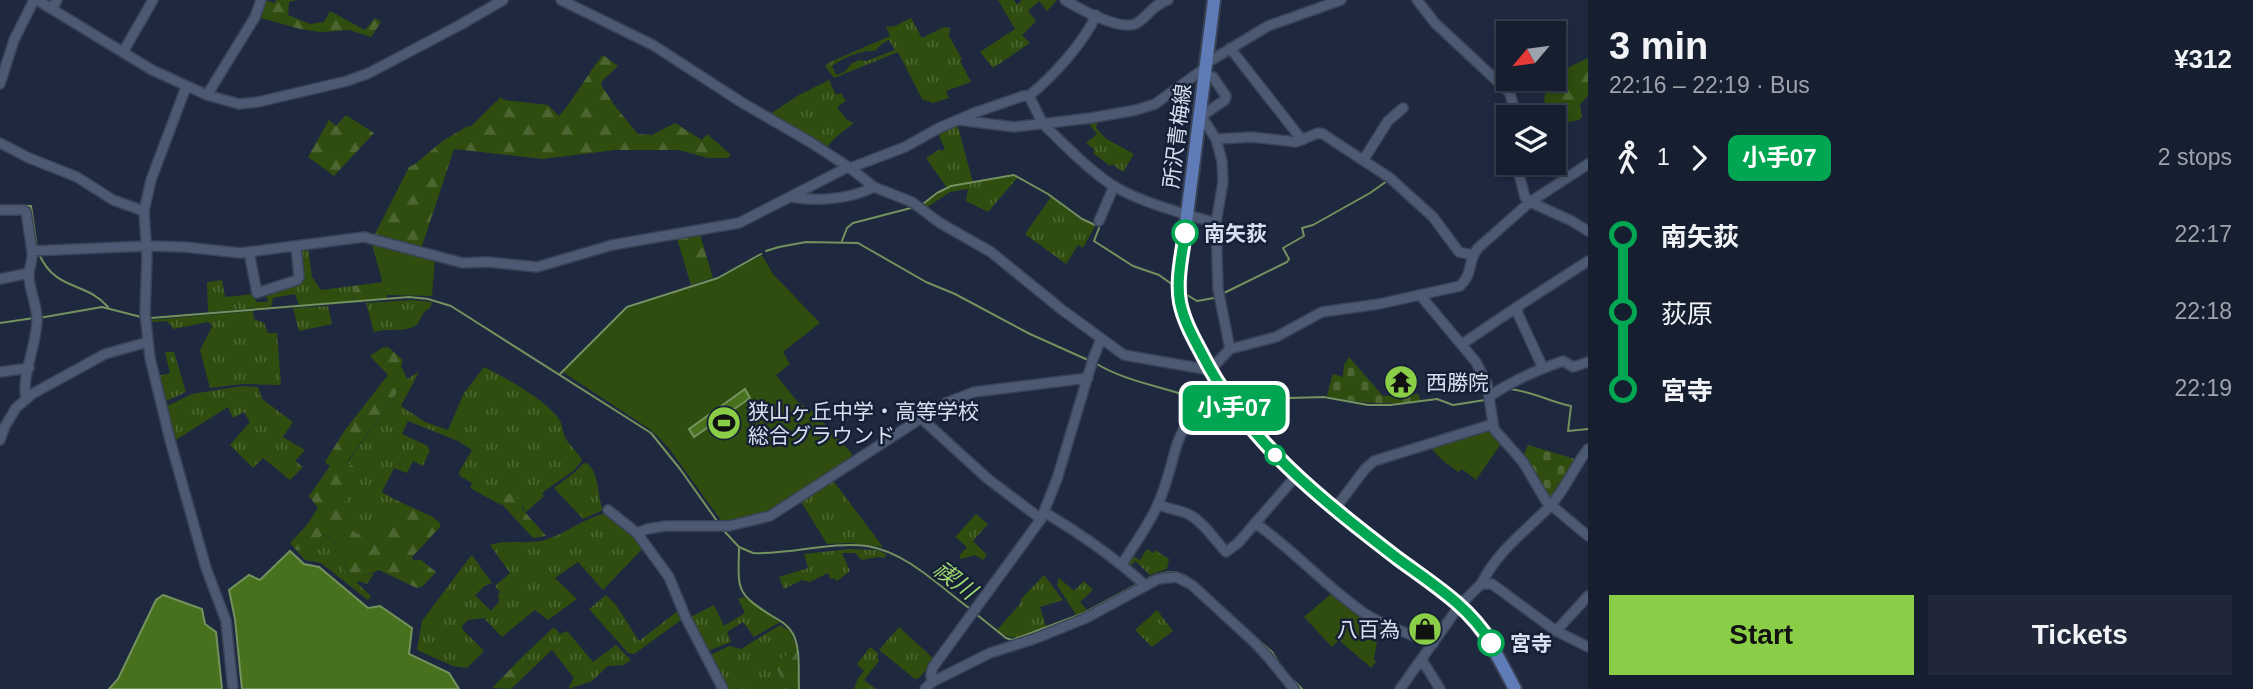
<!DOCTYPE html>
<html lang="en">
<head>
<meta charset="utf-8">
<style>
  body { margin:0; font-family:Helvetica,"Noto Sans JP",sans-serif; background:#1f2738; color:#f1f3f6; height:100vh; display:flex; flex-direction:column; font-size:26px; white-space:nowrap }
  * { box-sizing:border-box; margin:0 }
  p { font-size:23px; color:#9ea2ab }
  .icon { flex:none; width:38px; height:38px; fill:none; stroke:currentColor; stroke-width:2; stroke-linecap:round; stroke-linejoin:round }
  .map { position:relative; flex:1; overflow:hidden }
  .side { display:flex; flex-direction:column; background:#161f30; width:665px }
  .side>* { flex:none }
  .badge { padding:0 14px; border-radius:10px; font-size:24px; line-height:46px }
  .needle { width:46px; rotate:241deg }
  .fabs { position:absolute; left:1496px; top:21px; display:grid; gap:14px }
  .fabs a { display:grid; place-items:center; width:70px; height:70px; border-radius:0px; background:#161f30; box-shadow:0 4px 10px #0003,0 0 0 2px #353d4c; font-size:35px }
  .map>.badge { position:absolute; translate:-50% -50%; box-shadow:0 0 0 4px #fff }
  .legs { display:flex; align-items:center; gap:10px; height:77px; padding:0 21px; font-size:23px }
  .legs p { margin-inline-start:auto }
  .head { display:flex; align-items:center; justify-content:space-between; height:119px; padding:0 21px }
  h1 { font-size:38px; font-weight:700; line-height:52px }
  .cta { display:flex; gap:14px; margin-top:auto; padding:14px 21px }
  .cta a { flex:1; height:80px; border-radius:0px; background:#8ace47; color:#111; font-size:28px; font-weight:700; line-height:80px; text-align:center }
  .cta a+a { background:#1f2738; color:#f1f3f6 }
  ul { padding:0 21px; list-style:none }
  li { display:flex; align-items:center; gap:24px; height:77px; font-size:26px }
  li i { display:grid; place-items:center; width:10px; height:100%; margin:0 9px; background:currentColor }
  li i::after { content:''; width:18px; height:18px; margin:-9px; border:5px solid; border-radius:50%; background:#161f30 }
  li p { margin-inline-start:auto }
  li:first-child i { background:linear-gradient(#0000 50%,currentColor 0) }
  li:last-child i { background:linear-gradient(currentColor 50%,#0000 0) }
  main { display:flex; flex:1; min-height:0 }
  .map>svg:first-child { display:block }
  .grass { fill:url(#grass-tufts); fill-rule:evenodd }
  .forest { fill:url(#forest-firs) }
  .cemetery { fill:url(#cemetery-stones) }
  .green { fill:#2f4d0f }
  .water { fill:#48711e; stroke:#73925d; stroke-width:2 }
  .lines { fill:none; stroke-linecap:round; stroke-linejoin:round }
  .stream { stroke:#73925d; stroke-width:2 }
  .minor-casing { stroke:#3a4356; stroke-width:12 }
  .major-casing { stroke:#3a4356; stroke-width:16 }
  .minor { stroke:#4c5973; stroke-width:9 }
  .major { stroke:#5f7cb9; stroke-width:12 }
  .line-1-casing { stroke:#fff; stroke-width:16 }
  .line-1 { stroke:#00a651; stroke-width:10 }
  .stop-1-dot { fill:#fff; stroke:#00a651; stroke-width:3.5 }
  .labels { text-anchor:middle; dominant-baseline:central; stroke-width:5; stroke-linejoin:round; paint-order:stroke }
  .street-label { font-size:21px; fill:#d8e0f0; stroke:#151f35 }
  .stop-label { font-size:21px; font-weight:bold; fill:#d8e0f0; stroke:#151f35; text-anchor:start }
  .poi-label { font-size:21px; fill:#d8e0f0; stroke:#151f35; text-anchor:start }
  .water-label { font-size:23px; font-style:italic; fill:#a2dc71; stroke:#151f35 }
</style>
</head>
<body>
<main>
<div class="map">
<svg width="1588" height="689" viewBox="0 0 1588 689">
  <defs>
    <pattern id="grass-tufts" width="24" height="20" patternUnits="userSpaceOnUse" patternTransform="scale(1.75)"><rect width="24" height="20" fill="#2f4d0f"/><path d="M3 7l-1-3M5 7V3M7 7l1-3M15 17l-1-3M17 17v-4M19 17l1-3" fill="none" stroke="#4c6632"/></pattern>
    <pattern id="forest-firs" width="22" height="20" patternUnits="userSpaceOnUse" patternTransform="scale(1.75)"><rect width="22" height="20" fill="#2f4d0f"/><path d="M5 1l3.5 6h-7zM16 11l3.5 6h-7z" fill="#4c6632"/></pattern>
    <pattern id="cemetery-stones" width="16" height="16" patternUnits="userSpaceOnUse" patternTransform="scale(1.75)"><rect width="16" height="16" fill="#2f4d0f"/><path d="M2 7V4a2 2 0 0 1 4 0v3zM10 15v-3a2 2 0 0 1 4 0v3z" fill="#4c6632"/></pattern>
  </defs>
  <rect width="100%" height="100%" fill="#1e2940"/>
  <g class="grass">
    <path d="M998 0H1014L1017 5 1022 0H1057L1047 11 1039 1 1028 11 1036 21 1022 35 1030 43 993 68 980 52 1015 29Z"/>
    <path d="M911 18 922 38 944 27 950 28 949 36 962 59 960 61 971 82 946 91 949 98 933 103 922 99 898 52 834 78 825 66 830 62 890 36 886 27 895 26ZM889 40 895 50 866 61 860 60 852 63 844 72 836 75 832 66C843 58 860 50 875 51L883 43Z"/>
    <path d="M829 80 836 95 841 93 846 101 837 107 847 120 854 123 836 137 825 149 770 114 799 95Z"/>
    <path d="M1098 118 1096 128 1105 138 1134 154 1123 172 1112 164 1110 166 1093 153 1095 150 1086 143 1097 134 1087 121Z"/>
    <path d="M957 123 973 183 1014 176 1018 177 988 212 966 201 968 189 950 192 926 208 922 205 947 188 926 158 940 149 941 151 945 149 937 131Z"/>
    <path d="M1051 197 1081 220 1095 226 1083 248 1078 245 1066 264 1025 234Z"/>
    <path d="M308 247 312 277 321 290 352 286 354 301 299 305 295 294 273 298 271 307 208 312 207 282 222 280 225 297 254 294 256 302H268L265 292 297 283 300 248Z"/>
    <path d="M412 300 432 302 430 308 424 312 417 325C401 334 390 327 374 332L366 303Z"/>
    <path d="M328 306 332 324 299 331 293 308Z"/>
    <path d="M253 311 254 319 264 323 268 333H277L281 385 242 384 210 388 200 350 212 327 211 324 207 322 174 329 167 321 150 322V320Z"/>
    <path d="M165 352H174L186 392 164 402 157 376 170 373Z"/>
    <path d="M484 367C504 377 552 403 561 423 563 429 563 434 566 439 571 448 580 453 582 461L573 471 542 493 544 496 525 513 523 506 499 501 502 504 501 505 470 488 472 483 460 476 459 472 472 450 458 441 408 421 402 434 428 446V448L430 450 423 466 413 461 407 473 394 468 382 492 396 500 379 529 357 534 348 525 339 509 363 474 347 463 407 379 419 372 401 406 425 422 448 430 464 393Z"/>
    <path d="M242 386 258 387 262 399 293 422 283 437 305 450 295 461 303 467 290 480 263 458 253 468 230 445 250 422 244 412 233 418 228 407 174 441 165 407 192 394Z"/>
    <path d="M587 463C601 477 596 493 603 510L583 519 554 488 575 472 583 464Z"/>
    <path d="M832 479 883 547 852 543 827 544 800 500Z"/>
    <path d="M607 513 632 531 644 547 603 590 578 562 555 578 577 599 548 620 535 610 502 637 484 618 468 620 462 626 463 630 484 651 467 668 453 666 417 650 422 621 470 557 472 555 492 583 486 585 475 595 491 611 499 602 498 595 500 592 495 586 510 573 490 545C508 539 528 545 545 540 567 533 585 517 607 513Z"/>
    <path d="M976 514 988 524 973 541 987 555 983 560 975 555 961 559 959 556 967 547 955 537Z"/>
    <path d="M322 534 346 548 344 570 354 578 374 573 367 584 359 581 357 583 371 596 368 600 321 563 305 560 296 550 305 551Z"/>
    <path d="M849 549 877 550 886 554 885 558 878 557 862 560 855 553H842L850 571 837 581 834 578 831 579 828 573 810 582 802 580 784 589 779 577 808 568 804 554Z"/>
    <path d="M1147 549 1153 553 1155 550 1169 559 1167 569 1150 575 1135 561 1130 567 1127 565 1130 555 1140 560Z"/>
    <path d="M1044 575 1063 600 1040 607 1046 626C1028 634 1015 645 997 630L1020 604 1021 599Z"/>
    <path d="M1059 578 1074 591 1084 581 1093 590 1080 602 1087 610 1076 615 1057 585Z"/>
    <path d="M606 595 616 605 639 641 679 610 682 616 681 620 634 654 628 653 589 609Z"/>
    <path d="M744 597 780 622 754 637 743 622 727 632 731 642 708 651 689 618 714 605 724 626 745 613 738 599Z"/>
    <path d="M1157 610 1173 631 1152 647 1135 630Z"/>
    <path d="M780 625 790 631 797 649 774 663 785 686 798 681V689H726L709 658 710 655 729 646 741 649Z"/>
    <path d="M554 627 560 634 567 631 593 662 616 645 631 660 623 665 608 666 592 681 568 689 574 678 552 650 533 668 522 657Z"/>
    <path d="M899 627 935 660 919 678 915 679 879 650Z"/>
    <path d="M870 647 879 654 877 656 879 661 864 680 876 689H854L858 678 864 671 857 664Z"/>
  </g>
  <g class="forest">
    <path d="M264 0 275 3 276 0H297L289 2 288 15 310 24 324 22 330 11 365 30 375 18 381 22 371 37 349 30 321 32 300 29 257 17Z"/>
    <path d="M603 55 618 66 603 80 601 85 615 106 638 134 652 135 675 123 702 140 707 134 731 155 728 158H708L679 150H615L543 159 454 149 421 249 373 238 409 167 415 164 444 140 468 126 470 127 501 97 504 100 548 105 559 116C576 97 587 74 603 55Z"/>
    <path d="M1588 58V96L1580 104 1582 117 1579 120 1563 123 1557 119 1544 101 1545 94 1563 70Z"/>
    <path d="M346 115 374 133 334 176 308 157 329 120 336 126Z"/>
    <path d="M699 231 713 278 691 285 676 235Z"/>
    <path d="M383 282 387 298 354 301 352 286Z"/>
    <path d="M388 347 403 360 401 366 407 379 347 462 363 474 340 509 348 525 357 534 379 529 396 500 433 517 440 523V527L412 557 413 560H421L436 572 423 586 417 588 379 570 355 579 344 570 346 548 323 534 305 551 296 550 290 543 306 526 318 508 309 496 330 466 325 462 345 430 388 375 370 356 382 348Z"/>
    <path d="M502 494H513L519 500 524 511 546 536 533 538 499 501Z"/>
    <path d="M797 649 798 681 785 686 774 663Z"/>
    <path d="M522 657 533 668 511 689 492 688Z"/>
  </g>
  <g class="cemetery">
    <path d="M1349 357 1383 396 1418 394 1421 401C1386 405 1361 404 1327 396L1332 376 1334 374 1343 377 1344 365Z"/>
    <path d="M1528 445 1578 460 1552 500 1546 496 1522 459Z"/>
  </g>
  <g class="green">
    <path d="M371 241 435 259 432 296 386 295Z"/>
    <path d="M762 255 773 274 820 323 783 352 790 364 776 375 798 402 816 414 852 454V458L766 514 723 523 668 447 651 430 563 372 628 308 718 279Z"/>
    <path d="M1489 430 1500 445 1476 480 1462 469 1458 472C1448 464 1437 457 1430 446Z"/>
    <path d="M1332 593 1380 623 1374 659 1376 662 1371 668 1339 640 1332 647 1304 617Z"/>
  </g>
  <g class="water">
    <path d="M745 389 750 398 694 437 689 429Z"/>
    <path d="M290 551 304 564 319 567 368 608 380 606 412 628 409 654 449 673 459 689H242L235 619 229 590 249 575 260 580Z"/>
    <path d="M163 595 202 609 205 624 216 632 222 689H109L118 679 156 600Z"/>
  </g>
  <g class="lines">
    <g class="stream">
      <path d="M923 204 937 193 951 186 1014 175 1048 194 1082 219 1095 225"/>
      <path d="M0 205 31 206 37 249"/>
      <path d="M1099 228 1094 241 1133 266 1159 275 1173 285"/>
      <path d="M842 241 847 228 853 223 911 208"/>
      <path d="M766 251 779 247 806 242 858 243 926 282 955 294 1030 334 1088 360"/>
      <path d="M39 254C56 292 86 281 108 307"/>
      <path d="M1184 293 1197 301 1214 298"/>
      <path d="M1222 294 1287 262 1289 259 1283 248 1304 236 1302 228 1313 225 1370 193 1387 181"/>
      <path d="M39 318 102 307 141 317"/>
      <path d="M151 318 409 297 428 299 451 306 651 433 680 469 717 521"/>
      <path d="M0 323 34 318"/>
      <path d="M1095 363C1128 383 1167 387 1202 401L1218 390"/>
      <path d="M1483 366 1488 377"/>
      <path d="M560 374 627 307 718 278 761 254"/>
      <path d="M1226 386 1249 394 1290 398 1324 397 1368 405H1390L1437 399 1453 405 1485 400"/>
      <path d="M1508 389C1530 390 1550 402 1571 406L1568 431 1588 429"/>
      <path d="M725 532 739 547 753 553C789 555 832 541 867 546 906 552 939 586 969 608"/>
      <path d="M739 549C738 591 736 593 772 616 781 621 788 625 793 634 801 650 798 671 799 689"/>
      <path d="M1145 580C1165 570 1181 568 1198 585"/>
      <path d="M976 614 1006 638 1012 640 1084 613 1138 584"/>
      <path d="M1246 629 1272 652 1282 668"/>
      <path d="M1293 680 1302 689"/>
    </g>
    <g class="minor-casing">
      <g id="minor">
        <path d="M37 0 152 70 207 95 239 104 258 102 347 81 369 73 460 25 503 0"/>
        <path d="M561 0 653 45 741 102 810 142 850 168 874 187 912 202 940 223 991 252 1061 309 1124 355 1210 370 1230 349 1276 337 1322 312 1379 304 1460 286C1474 273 1467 261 1478 248L1530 202 1588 164"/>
        <path d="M1065 0C1079 9 1122 32 1137 23 1148 16 1154 4 1168 0"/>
        <path d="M1417 0 1435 23 1510 93 1516 117"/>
        <path d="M52 9 57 0"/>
        <path d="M1230 48 1302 140"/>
        <path d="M123 52 153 0"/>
        <path d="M1205 64 1268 26 1341 0"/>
        <path d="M1204 76 1213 77 1226 96 1225 100 1206 113 1200 114 1216 139 1222 161 1223 182 1216 223 1218 289 1230 349"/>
        <path d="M0 84 14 40 34 0"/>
        <path d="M186 87 151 180 144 211 147 256 145 313 150 358 170 440 206 568 226 621 233 689"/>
        <path d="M207 95 255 17 261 0"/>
        <path d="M1029 96C1052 77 1084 43 1096 15"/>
        <path d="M959 120 1014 127 1091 118 1136 110 1155 104 1205 68"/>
        <path d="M1045 123 1046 127C1067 147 1088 169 1112 185 1139 202 1185 214 1216 223"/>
        <path d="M1216 139 1252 137 1296 142 1318 133 1323 134 1390 178 1433 217 1459 252 1472 255"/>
        <path d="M0 143 29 158 77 177 113 200 144 211"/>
        <path d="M1364 159 1388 121 1403 108"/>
        <path d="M1516 163 1525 197 1530 202 1572 221 1588 231"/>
        <path d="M850 168 905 147 939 128 974 113 1023 96H1029L1043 124"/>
        <path d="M791 197C816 202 851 199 874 187"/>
        <path d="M0 210H23L26 212 32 251"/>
        <path d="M1099 221 1114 186"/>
        <path d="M249 252 257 293 297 280 299 277 296 247"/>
        <path d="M0 279 29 273"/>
        <path d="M1420 295 1476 362 1487 384 1494 429 1523 462 1549 506"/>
        <path d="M1462 344 1517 307"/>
        <path d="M1543 368 1518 314 1517 307 1588 261"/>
        <path d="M0 372 29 368"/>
        <path d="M1490 396C1513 380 1537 370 1563 361L1573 367 1588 362"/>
        <path d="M26 398C21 378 36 346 37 322 38 306 28 288 29 273 30 264 33 261 32 251L146 246 185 247 240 253 364 237 463 263 487 262 537 267 612 245 739 223 848 167"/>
        <path d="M921 418 988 479 1041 519"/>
        <path d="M0 440 5 426 16 408 32 394 105 354 148 342"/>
        <path d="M1158 504C1169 510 1182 510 1190 515 1204 523 1215 540 1226 552L1238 543 1296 476"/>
        <path d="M1551 505 1588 536"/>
        <path d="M608 510 637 533 669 577 686 618 723 689"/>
        <path d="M1334 510 1365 469 1374 461 1493 424"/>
        <path d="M1044 512C1081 534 1114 557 1146 586"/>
        <path d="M1255 523C1294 550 1325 586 1364 613 1384 626 1411 634 1433 644"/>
        <path d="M637 533 647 529 666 526H729L770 516 943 404 974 392 1088 378"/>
        <path d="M1122 564C1134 545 1149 525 1158 504 1181 452 1167 426 1223 392"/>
        <path d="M1481 584C1499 549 1525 532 1551 505 1566 488 1574 467 1588 449"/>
        <path d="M1556 631 1588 596"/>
        <path d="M1422 660 1440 689"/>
        <path d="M932 682 990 653 1034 639 1086 618 1158 579 1176 577 1192 585 1254 642 1268 657 1294 689"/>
        <path d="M925 689 932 682 931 674 933 667 1041 519 1057 479 1093 359 1101 339"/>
        <path d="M1400 689 1460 605 1481 584H1492L1556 631 1588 647"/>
      </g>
    </g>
    <g class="major-casing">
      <path id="major" d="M1214 0 1181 263C1180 276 1178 288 1180 301 1183 320 1193 337 1202 355 1259 464 1364 532 1460 605 1486 631 1498 657 1515 689"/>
    </g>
    <use href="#minor" class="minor"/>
    <use href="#major" class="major"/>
  </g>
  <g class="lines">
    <g class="line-1-casing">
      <path id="line-1" d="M1185 233C1182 255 1176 280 1180 302 1184 322 1194 339 1203 356 1247 442 1322 500 1397 558 1431 583 1469 606 1491 643"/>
    </g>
    <use href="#line-1" class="line-1"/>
  </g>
  <defs>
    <g id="temple-disc" transform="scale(1.75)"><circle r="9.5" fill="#8ace47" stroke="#151f35"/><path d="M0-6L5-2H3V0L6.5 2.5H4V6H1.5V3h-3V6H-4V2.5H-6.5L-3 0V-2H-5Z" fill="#111"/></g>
    <g id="stadium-disc" transform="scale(1.75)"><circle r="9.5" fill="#8ace47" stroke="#151f35"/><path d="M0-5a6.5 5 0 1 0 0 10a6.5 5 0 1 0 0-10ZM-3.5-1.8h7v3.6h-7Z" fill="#111"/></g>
    <g id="shop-disc" transform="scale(1.75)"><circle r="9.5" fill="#8ace47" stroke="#151f35"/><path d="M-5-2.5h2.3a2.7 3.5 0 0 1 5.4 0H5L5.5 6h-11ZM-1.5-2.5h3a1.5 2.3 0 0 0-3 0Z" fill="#111"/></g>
  </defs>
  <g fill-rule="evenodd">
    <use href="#temple-disc" x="1401" y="382"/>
    <use href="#stadium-disc" x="724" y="423"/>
    <use href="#shop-disc" x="1425" y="629"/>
  </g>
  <g class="stop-1-dot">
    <circle cx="1185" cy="233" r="12"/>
    <circle cx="1275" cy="455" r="9"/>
    <circle cx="1491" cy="643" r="12"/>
  </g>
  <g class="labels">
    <g class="street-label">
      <text transform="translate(1177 136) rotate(-83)">所沢青梅線</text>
    </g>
    <g class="stop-label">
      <text x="1204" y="233">南矢荻</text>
      <text x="1510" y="643">宮寺</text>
    </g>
    <g class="poi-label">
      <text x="1426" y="382">西勝院</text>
      <text x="748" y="411">狭山ヶ丘中学・高等学校<tspan x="748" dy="24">総合グラウンド</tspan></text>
      <text x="1400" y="629" text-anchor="end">八百為</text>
    </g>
    <g class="water-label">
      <text transform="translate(955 580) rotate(37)">禊川</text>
    </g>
  </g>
</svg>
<div class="fabs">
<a><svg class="needle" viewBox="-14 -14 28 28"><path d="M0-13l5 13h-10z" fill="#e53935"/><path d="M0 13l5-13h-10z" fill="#9ea2ab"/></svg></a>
<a><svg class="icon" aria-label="layers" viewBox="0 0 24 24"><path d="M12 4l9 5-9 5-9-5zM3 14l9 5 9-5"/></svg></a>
</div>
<b class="badge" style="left:1234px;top:408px;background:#00a651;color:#fff">小手07</b>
</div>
<section class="side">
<div class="head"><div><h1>3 min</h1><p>22:16 – 22:19 · Bus</p></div><b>¥312</b></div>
<div class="legs"><svg class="icon" aria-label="walk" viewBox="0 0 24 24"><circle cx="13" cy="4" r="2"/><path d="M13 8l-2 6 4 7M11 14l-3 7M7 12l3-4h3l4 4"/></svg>1<svg class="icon" aria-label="forward" viewBox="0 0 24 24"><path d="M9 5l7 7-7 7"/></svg><b class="badge" style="background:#00a651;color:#fff">小手07</b><p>2 stops</p></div>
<ul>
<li><i style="color:#00a651"></i><b>南矢荻</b><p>22:17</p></li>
<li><i style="color:#00a651"></i><span>荻原</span><p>22:18</p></li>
<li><i style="color:#00a651"></i><b>宮寺</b><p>22:19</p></li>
</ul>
<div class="cta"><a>Start</a><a>Tickets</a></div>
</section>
</main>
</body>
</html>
